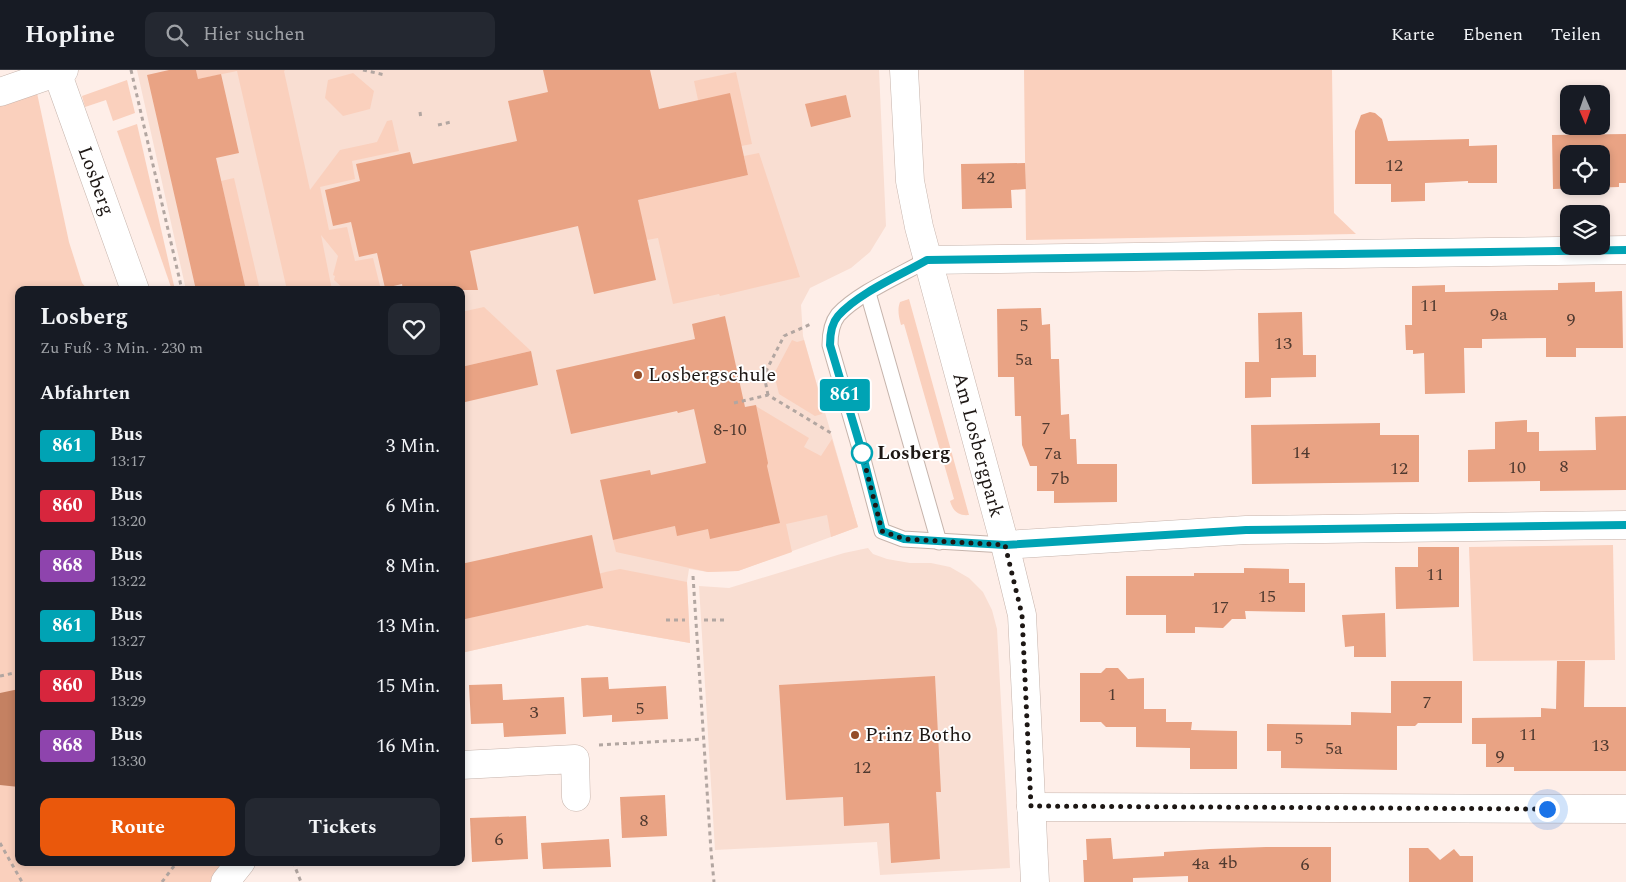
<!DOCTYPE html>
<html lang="de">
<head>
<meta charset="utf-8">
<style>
  body { margin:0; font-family:Spectral,serif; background:#242831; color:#f1f3f6; height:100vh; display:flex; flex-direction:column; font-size:19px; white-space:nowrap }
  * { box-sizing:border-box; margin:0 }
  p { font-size:16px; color:#9ea1a6 }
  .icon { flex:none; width:28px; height:28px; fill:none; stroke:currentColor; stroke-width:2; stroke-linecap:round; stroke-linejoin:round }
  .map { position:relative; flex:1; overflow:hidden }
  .drawer { position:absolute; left:15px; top:216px; width:450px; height:580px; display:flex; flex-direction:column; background:#171b24; border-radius:10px; box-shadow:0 2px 8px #0003 }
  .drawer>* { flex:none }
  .badge { padding:0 10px; border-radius:4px; font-size:18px; line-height:32px }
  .needle { width:32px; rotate:178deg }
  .fabs { position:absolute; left:1560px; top:15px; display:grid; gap:10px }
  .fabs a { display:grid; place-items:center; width:50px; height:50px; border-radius:10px; background:#171b24; box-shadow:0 2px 8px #0003; font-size:25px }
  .you { position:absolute; width:25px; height:25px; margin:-12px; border:4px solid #fff; border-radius:50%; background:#1a73e8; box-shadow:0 0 0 8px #1a73e833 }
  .map>.badge { position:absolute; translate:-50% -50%; box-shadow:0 0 0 2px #fff }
  h2 { padding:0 25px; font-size:19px; line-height:45px }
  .round { display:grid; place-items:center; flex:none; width:52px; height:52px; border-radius:10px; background:#242831 }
  .headline { display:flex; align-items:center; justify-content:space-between; height:85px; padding:0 25px }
  h1 { font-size:24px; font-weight:700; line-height:38px }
  .action { display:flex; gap:10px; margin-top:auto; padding:10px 25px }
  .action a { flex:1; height:58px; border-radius:10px; background:#ea580c; color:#fff; font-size:20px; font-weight:700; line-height:58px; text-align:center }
  .action a+a { background:#242831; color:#f1f3f6 }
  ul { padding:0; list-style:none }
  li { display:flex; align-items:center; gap:15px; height:60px; padding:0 25px }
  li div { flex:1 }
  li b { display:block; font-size:19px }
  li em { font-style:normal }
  li .badge { min-width:55px; font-weight:700; text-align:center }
  header { display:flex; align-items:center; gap:30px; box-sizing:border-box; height:70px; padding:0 25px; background:#171b24; border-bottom:1px solid #363941 }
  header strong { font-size:24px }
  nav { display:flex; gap:28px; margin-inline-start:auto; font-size:18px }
  .search { width:350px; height:45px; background:#242831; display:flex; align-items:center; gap:12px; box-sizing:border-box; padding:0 18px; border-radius:10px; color:#9ea1a6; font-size:19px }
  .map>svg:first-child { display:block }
  .built { fill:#f9ded2 }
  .green { fill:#fad0bd }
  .water { fill:#c48162 }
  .building { fill:#e9a384; fill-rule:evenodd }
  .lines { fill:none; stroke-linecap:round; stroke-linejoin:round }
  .lane-casing { stroke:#c6b4ac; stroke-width:17 }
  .street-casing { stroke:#c6b4ac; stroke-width:29 }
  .path { stroke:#b2a6a1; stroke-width:3; stroke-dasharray:4 4; stroke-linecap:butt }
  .lane { stroke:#fff; stroke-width:15 }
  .street { stroke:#fff; stroke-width:28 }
  .line-casing { stroke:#fff; stroke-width:11 }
  .line { stroke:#00a3b4; stroke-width:8 }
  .walk { stroke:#1d1714; stroke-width:5; stroke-dasharray:0 9 }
  .poi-dot { fill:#944d29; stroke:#fff; stroke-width:2 }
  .stop-dot { fill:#fff; stroke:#00a3b4; stroke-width:2.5 }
  .labels { text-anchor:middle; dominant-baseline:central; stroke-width:4; stroke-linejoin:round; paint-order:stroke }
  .number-label { font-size:18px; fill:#503a30 }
  .street-label { font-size:20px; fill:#1d1714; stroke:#fff }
  .poi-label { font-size:20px; fill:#1d1714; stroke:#fff; text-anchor:start }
  .stop-label { font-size:20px; font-weight:bold; fill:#1d1714; stroke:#fff; text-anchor:start }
</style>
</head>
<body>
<header>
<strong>Hopline</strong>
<div class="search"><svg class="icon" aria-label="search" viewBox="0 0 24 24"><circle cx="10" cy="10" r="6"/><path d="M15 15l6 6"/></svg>Hier suchen</div>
<nav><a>Karte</a><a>Ebenen</a><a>Teilen</a></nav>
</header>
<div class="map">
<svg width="1626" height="812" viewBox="0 0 1626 812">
  <rect width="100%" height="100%" fill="#feeee8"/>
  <g class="built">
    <path d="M137 0H879L886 156 870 182 851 198 810 218 801 235 803 266 858 457 738 501 708 502 689 499 687 512 690 573 587 555 461 583V220H186Z"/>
    <path d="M868 478 873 484 887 489 910 493H931L950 497 969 508 983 522 992 540 997 559 1010 798 880 805 877 772 715 780 699 516 729 518 844 483Z"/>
  </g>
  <g class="green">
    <path d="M196 0H285L284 1 310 120 340 80 377 72 387 51 392 50 399 81 352 91 355 109 320 117 329 160 347 157 355 191 373 188 381 220H345L334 210 335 206 333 205 338 186 321 165 332 220H287L237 1 198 9Z"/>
    <path d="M1024 0H1332L1334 143 1356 164 1026 170Z"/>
    <path d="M736 2 752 74 741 76 698 30 694 11Z"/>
    <path d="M353 3 374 21 370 39 343 46 325 28 328 10Z"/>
    <path d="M127 10 135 43 113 51 106 30 85 37 82 26Z"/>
    <path d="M37 23 69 172 82 213 88 220H19V792L227 793 211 812H0V36Z"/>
    <path d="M137 54 175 220H172L117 61Z"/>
    <path d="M759 83 800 207 720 226 719 224 673 234 658 168 647 170 617 135 748 105 744 86Z"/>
    <path d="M234 108 260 220H246L221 111Z"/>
    <path d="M909 229 969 445C958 446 953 441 950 431L954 429 904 254 901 255C899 247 897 240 900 232Z"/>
    <path d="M484 237 531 281 461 297V242Z"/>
    <path d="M792 270 797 272 804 270 824 340 822 344 815 346 779 324 774 304Z"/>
    <path d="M754 335 809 368 804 377 821 386 832 369 858 457 831 467 827 445 786 454 792 482 738 501 708 502 616 482 613 470 675 456 767 396V387L764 384C763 378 766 374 761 369L760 356 757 350 758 346Z"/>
    <path d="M1613 475 1615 590 1473 591 1469 477Z"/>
    <path d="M620 499 687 512 690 573 587 555 461 583V550C515 538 565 509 620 499Z"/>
  </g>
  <path class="water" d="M19 619V717L0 715V623Z"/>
  <g class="building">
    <path d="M169 0H196L198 9 221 4 239 83 216 88 246 220H196L147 5Z"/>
    <path d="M543 0H650L659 39 730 23 748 105 638 130 656 210 594 224 578 156 470 181 478 220H403L402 214 385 218 377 183 359 187 351 152 333 156 325 120 360 111 356 94 410 82 413 94 517 71 508 31 548 22Z"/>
    <path d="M846 25 851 47 811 57 805 34Z"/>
    <path d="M1370 42 1375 43 1382 49 1388 71 1469 69V76L1497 75V113H1468V111L1425 113V131L1391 132V114H1355V61L1361 45Z"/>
    <path d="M1626 64V113H1619V117L1553 119 1552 65ZM1569 84H1601V116H1569Z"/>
    <path d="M1025 93 1026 119 1011 120 1012 138 962 139 961 94Z"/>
    <path d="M1595 212V222L1622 221 1623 278H1576V287H1546V268L1482 269V278H1464L1465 323 1425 324 1424 283 1413 284V280H1406L1405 255H1412V216L1445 215V222L1558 220V213Z"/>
    <path d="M1041 238 1042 255 1050 254 1051 289H1059L1061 345 1069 344 1070 369H1076L1077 394H1117V432L1054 433V421H1037V396H1030L1022 375 1021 346H1015L1014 307H998L997 239Z"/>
    <path d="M1302 242 1303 285H1316V307L1271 308V327L1245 328V292H1259L1258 243Z"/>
    <path d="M725 246 745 337 756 335 768 393 767 396 780 453 710 469 708 459 677 466 675 456 613 470 600 410 650 400 651 405 706 393 694 339 678 343 677 341 571 364 556 300 695 269 692 254Z"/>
    <path d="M531 281 538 315 461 333V297Z"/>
    <path d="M1626 346V420L1540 421V411L1468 412V380L1495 379V352L1527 350V362H1539V381L1596 380 1595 347Z"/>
    <path d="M1380 353V365H1419V412L1252 414 1251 355Z"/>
    <path d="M592 465 603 518 461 550V494Z"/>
    <path d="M1418 477H1459V537L1396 539 1395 497H1418Z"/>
    <path d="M1244 498 1289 499V513H1305V542L1245 541 1246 549H1232L1223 558 1195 557V563H1166V545H1126V506H1194V503H1244Z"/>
    <path d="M1385 543 1386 587H1354V576L1345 577 1342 545Z"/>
    <path d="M1557 591H1585L1584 637H1626V701H1514V697H1486V674H1472V648L1541 647V638L1556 639Z"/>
    <path d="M1106 598H1118L1128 609 1144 608V639H1166V652H1192L1191 660 1237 661V699H1190V678L1136 677V657H1106L1101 652H1080V603H1101Z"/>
    <path d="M935 606 941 722H936L940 789 891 793 889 753 844 756 843 727 786 730 779 615Z"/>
    <path d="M608 607 609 619 666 616 668 649 612 652V645L583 647 581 608Z"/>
    <path d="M1391 611H1462V653H1418L1415 656H1397V700L1281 698V681H1267V654L1351 655V642L1391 643Z"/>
    <path d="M502 614 503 630 564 627 566 664 504 667 503 653 471 654 469 615Z"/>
    <path d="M665 725 667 766 622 768 620 727Z"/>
    <path d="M526 746 528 789 472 792 470 748Z"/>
    <path d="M1111 768 1113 789 1164 786V782L1210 779 1266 777H1331V812H1188V806L1133 808V812H1084L1083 790H1087L1086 769Z"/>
    <path d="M609 769 611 797 543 799 541 773Z"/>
    <path d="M1409 778H1428L1440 790 1454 779 1460 786H1473V812H1409Z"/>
  </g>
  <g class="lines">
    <g class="lane-casing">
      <g id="lane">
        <path d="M927 190C901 205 858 223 838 245 831 254 830 265 830 275L861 382 882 461 903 469 1005 475"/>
        <path d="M868 223 939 472"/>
      </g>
    </g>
    <g class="street-casing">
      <g id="street">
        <path d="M904 0 910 111 919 157 1005 475 1022 545 1035 812"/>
        <path d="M57 2 135 220"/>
        <path d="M0 22 64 0"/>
        <path d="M927 190 1626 180"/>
        <path d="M1005 475 1246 460 1626 455"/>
        <path d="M461 695 575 689 576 727"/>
        <path d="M1031 737 1626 739"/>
        <path d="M225 812 241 792"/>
      </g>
    </g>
    <g class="path">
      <path d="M131 0 182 220"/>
      <path d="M363 0 385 5"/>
      <path d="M420 42 421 49"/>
      <path d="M438 55 451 52"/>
      <path d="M768 325 764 305 784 266 811 254"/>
      <path d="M734 333 768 325 831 363"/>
      <path d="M693 506 711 781 714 812"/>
      <path d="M666 550H685"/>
      <path d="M704 550H724"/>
      <path d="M0 606 19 602"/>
      <path d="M599 675 703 669"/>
      <path d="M0 773 22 812"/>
      <path d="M293 792 301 812"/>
      <path d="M162 812 177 792"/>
    </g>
    <use href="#lane" class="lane"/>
    <use href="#street" class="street"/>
  </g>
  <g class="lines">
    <g class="line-casing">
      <path id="line" d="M1626 180 927 190C901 205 858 223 838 246 831 254 830 265 830 275L862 382 882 461 904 469 1005 475 1246 460 1626 455"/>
    </g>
    <use href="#line" class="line"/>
    <path class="walk" d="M862 383 882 461 904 469 1005 475 1022 545 1031 736 1547 739"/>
  </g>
  <g class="poi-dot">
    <circle cx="638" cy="305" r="5"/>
    <circle cx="855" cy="665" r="5"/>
  </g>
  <circle class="stop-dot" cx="862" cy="383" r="10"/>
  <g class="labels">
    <g class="number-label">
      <text x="1394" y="95">12</text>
      <text x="986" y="107">42</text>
      <text x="1429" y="235">11</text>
      <text x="1499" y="244">9a</text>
      <text x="1571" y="249">9</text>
      <text x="1024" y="255">5</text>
      <text x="1283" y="273">13</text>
      <text x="1024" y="289">5a</text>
      <text x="1046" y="358">7</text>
      <text x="730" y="359">8-10</text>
      <text x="1301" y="382">14</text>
      <text x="1053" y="383">7a</text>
      <text x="1564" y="396">8</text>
      <text x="1517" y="397">10</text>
      <text x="1399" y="398">12</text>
      <text x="1060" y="408">7b</text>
      <text x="1435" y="504">11</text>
      <text x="1267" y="526">15</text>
      <text x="1220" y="537">17</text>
      <text x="1112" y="624">1</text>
      <text x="1427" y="632">7</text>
      <text x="640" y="638">5</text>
      <text x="534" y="642">3</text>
      <text x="1528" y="664">11</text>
      <text x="1299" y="668">5</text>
      <text x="1600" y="675">13</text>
      <text x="1334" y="678">5a</text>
      <text x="1500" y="686">9</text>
      <text x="862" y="697">12</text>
      <text x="644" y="750">8</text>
      <text x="499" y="769">6</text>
      <text x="1228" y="792">4b</text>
      <text x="1201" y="793">4a</text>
      <text x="1305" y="794">6</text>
    </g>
    <g class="street-label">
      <text transform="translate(96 111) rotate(70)">Losberg</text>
      <text transform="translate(978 375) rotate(75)">Am Losbergpark</text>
    </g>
    <g class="poi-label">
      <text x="648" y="305">Losbergschule</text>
      <text x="865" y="665">Prinz Botho</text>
    </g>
    <g class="stop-label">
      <text x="877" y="383">Losberg</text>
    </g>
  </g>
</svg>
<div class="fabs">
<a><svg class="needle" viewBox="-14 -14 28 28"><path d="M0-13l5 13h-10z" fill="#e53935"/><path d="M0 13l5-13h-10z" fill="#9ea1a6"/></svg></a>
<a><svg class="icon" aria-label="locate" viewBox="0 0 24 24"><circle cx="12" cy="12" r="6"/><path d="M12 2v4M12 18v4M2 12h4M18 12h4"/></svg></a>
<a><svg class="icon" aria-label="layers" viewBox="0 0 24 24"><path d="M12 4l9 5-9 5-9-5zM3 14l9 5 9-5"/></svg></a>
</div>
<div class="you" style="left:1547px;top:739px"></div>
<b class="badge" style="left:845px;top:325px;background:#00a3b4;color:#fff">861</b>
<section class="drawer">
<div class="headline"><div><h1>Losberg</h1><p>Zu Fuß · 3 Min. · 230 m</p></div><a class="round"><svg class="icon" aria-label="heart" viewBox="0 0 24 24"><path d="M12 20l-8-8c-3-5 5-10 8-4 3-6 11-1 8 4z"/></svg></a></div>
<h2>Abfahrten</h2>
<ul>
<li><span class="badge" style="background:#00a3b4;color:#fff">861</span><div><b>Bus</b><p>13:17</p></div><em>3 Min.</em></li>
<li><span class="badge" style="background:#d7263d;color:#fff">860</span><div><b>Bus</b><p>13:20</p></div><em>6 Min.</em></li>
<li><span class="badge" style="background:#8e44ad;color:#fff">868</span><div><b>Bus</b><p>13:22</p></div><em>8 Min.</em></li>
<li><span class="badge" style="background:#00a3b4;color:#fff">861</span><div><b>Bus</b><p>13:27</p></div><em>13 Min.</em></li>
<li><span class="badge" style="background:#d7263d;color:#fff">860</span><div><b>Bus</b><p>13:29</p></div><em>15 Min.</em></li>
<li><span class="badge" style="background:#8e44ad;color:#fff">868</span><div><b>Bus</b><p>13:30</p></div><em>16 Min.</em></li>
</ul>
<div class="action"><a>Route</a><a>Tickets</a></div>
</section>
</div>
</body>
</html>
